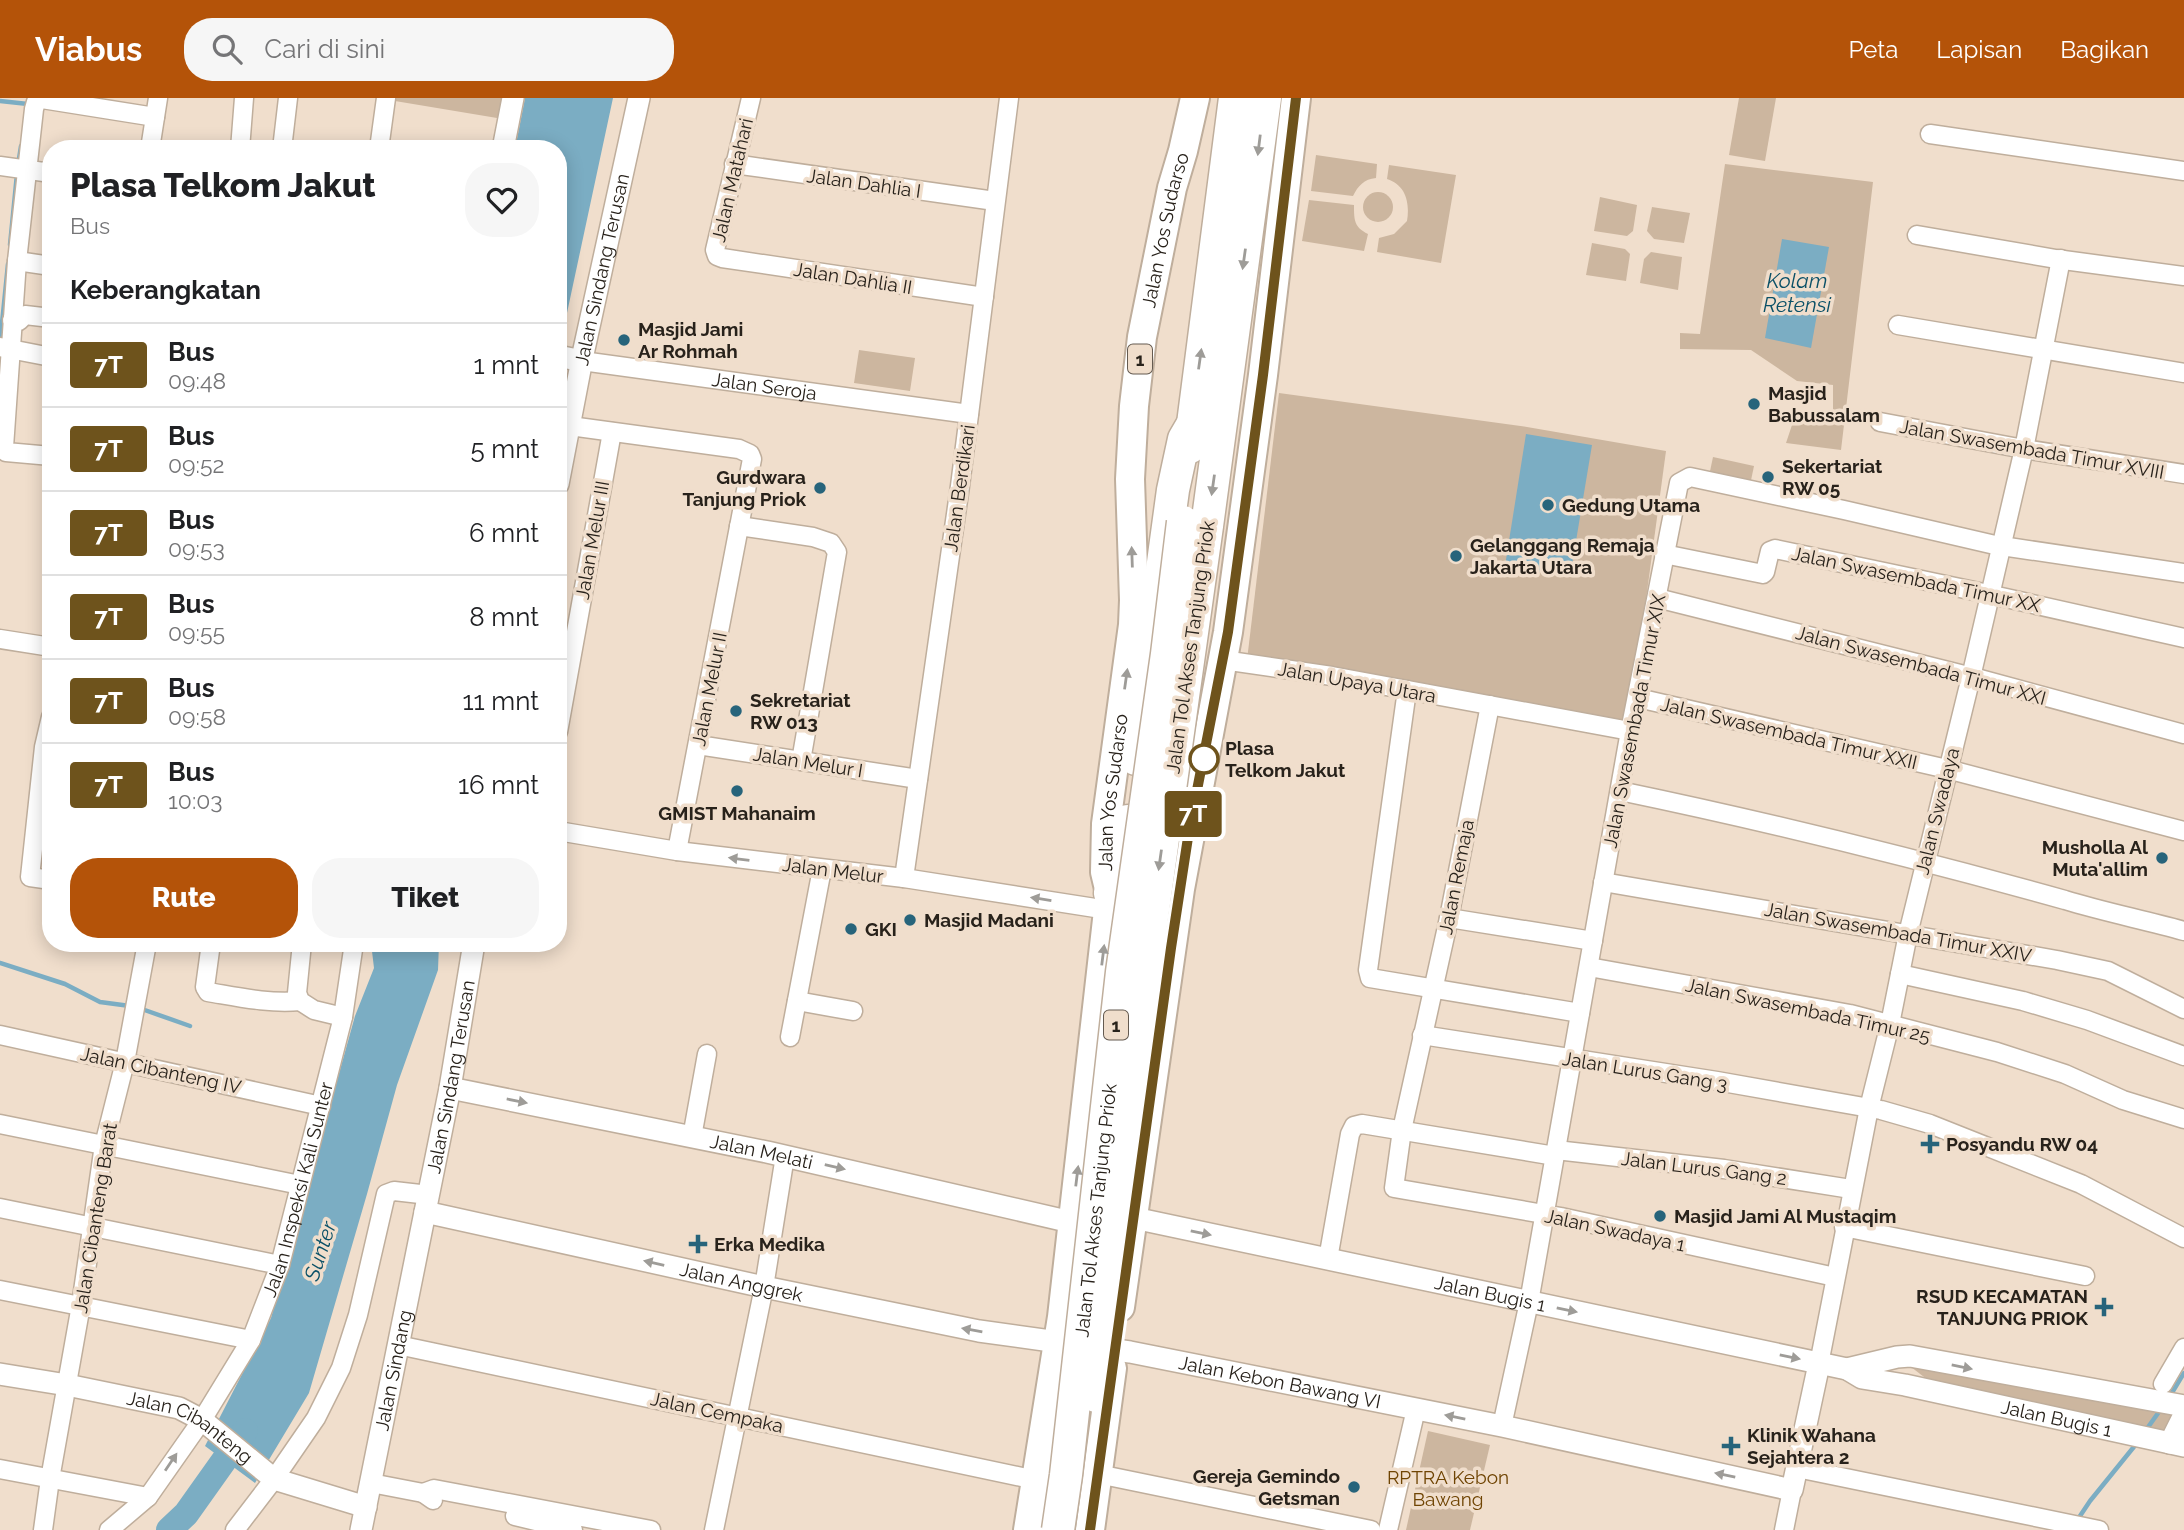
<!DOCTYPE html>
<html lang="id">
<head>
<meta charset="utf-8">
<style>
  body { margin:0; font-family:Raleway,sans-serif; background:#f6f6f6; color:#202124; height:100vh; display:flex; flex-direction:column; font-size:26px; white-space:nowrap }
  * { box-sizing:border-box; margin:0 }
  p { font-size:23px; color:#757577 }
  .icon { flex:none; width:38px; height:38px; fill:none; stroke:currentColor; stroke-width:2; stroke-linecap:round; stroke-linejoin:round }
  .map { position:relative; flex:1; overflow:hidden }
  .sheet { position:absolute; left:42px; top:42px; width:525px; height:812px; display:flex; flex-direction:column; background:#fff; border-radius:28px; box-shadow:0 4px 18px #0003 }
  .sheet>* { flex:none }
  .badge { padding:0 14px; border-radius:5px; font-size:24px; line-height:46px }
  .map>.badge { position:absolute; translate:-50% -50%; box-shadow:0 0 0 4px #fff }
  h2 { padding:0 28px; font-size:26px; line-height:63px }
  .round { display:grid; place-items:center; flex:none; width:74px; height:74px; border-radius:28px; background:#f6f6f6 }
  .head { display:flex; align-items:center; justify-content:space-between; height:119px; padding:0 28px }
  h1 { font-size:33px; font-weight:800; line-height:52px }
  .button { display:flex; gap:14px; margin-top:auto; padding:14px 28px }
  .button a { flex:1; height:80px; border-radius:28px; background:#b45309; color:#fff; font-size:28px; font-weight:800; line-height:80px; text-align:center }
  .button a+a { background:#f6f6f6; color:#202124 }
  ul { padding:0; list-style:none }
  li { display:flex; align-items:center; gap:21px; height:84px; padding:0 28px; border-top:2px solid #e0e0e0 }
  li div { flex:1 }
  li b { display:block; font-size:26px }
  li em { font-style:normal }
  li .badge { min-width:77px; font-weight:700; text-align:center }
  header { display:flex; align-items:center; gap:42px; box-sizing:border-box; height:98px; padding:0 35px; background:#b45309; color:#fff }
  header strong { font-size:33px }
  nav { display:flex; gap:38px; margin-inline-start:auto; font-size:24px }
  .search { width:490px; height:63px; background:#f6f6f6; display:flex; align-items:center; gap:18px; box-sizing:border-box; padding:0 24px; border-radius:28px; color:#757577; font-size:26px }
  .map>svg:first-child { display:block }
  .green { fill:#ccb69f }
  .water { fill:#7badc3 }
  .lines { fill:none; stroke-linecap:round; stroke-linejoin:round }
  .stream { stroke:#7badc3; stroke-width:4.5 }
  .river { stroke:#7badc3; stroke-width:26 }
  .minor-casing { stroke:#bfae9c; stroke-width:21 }
  .tertiary-casing { stroke:#bfae9c; stroke-width:24 }
  .trunk-casing { stroke:#bfae9c; stroke-width:32 }
  .motorway-casing { stroke:#bfae9c; stroke-width:35 }
  .minor { stroke:#fff; stroke-width:18 }
  .tertiary { stroke:#fff; stroke-width:21 }
  .trunk { stroke:#fff; stroke-width:28 }
  .motorway { stroke:#fff; stroke-width:32 }
  .motorway-bridge-casing { stroke:#bfae9c; stroke-width:35; stroke-linecap:butt }
  .motorway-bridge { stroke:#fff; stroke-width:32 }
  .oneway { fill:#9e9c98 }
  .line-casing { stroke:#fff; stroke-width:16 }
  .line { stroke:#6e531c; stroke-width:10 }
  .poi-dot { fill:#27647b; stroke:#f0decc; stroke-width:2.5 }
  .stop-dot { fill:#fff; stroke:#6e531c; stroke-width:3.5 }
  .labels { text-anchor:middle; dominant-baseline:central; stroke-width:7; stroke-linejoin:round; paint-order:stroke }
  .shield { fill:#f0decc; stroke:#645a50; stroke-width:2 }
  .shield-label { font-size:18px; font-weight:bold; fill:#28221b }
  .street-label { font-size:19px; fill:#28221b; stroke:#f0decc }
  .poi-label { font-size:19px; font-weight:bold; fill:#28221b; stroke:#f0decc; text-anchor:start }
  .stop-label { font-size:19px; font-weight:bold; fill:#28221b; stroke:#f0decc; text-anchor:start }
  .park-label { font-size:19px; fill:#6f4403; stroke:#f0decc }
  .water-label { font-size:21px; font-style:italic; fill:#0a5067; stroke:#f0decc }
</style>
</head>
<body>
<header>
<strong>Viabus</strong>
<div class="search"><svg class="icon" aria-label="search" viewBox="0 0 24 24"><circle cx="10" cy="10" r="6"/><path d="M15 15l6 6"/></svg>Cari di sini</div>
<nav><a>Peta</a><a>Lapisan</a><a>Bagikan</a></nav>
</header>
<div class="map">
<svg width="2184" height="1432" viewBox="0 0 2184 1432">
  <rect width="100%" height="100%" fill="#f0decc"/>
  <g class="green">
    <path d="M390 0H507L503 21 389 2Z"/>
    <path d="M1739 0H1776L1765 63 1729 57Z"/>
    <path d="M1316 57 1377 66 1376 80C1364 81 1358 88 1353 98L1311 93Z"/>
    <path d="M1725 66 1873 84 1841 352 1786 345 1797 312 1833 315V287L1797 283 1751 252 1680 251V235L1700 236Z"/>
    <path d="M1389 67 1456 77 1441 165 1377 154 1379 140 1394 136 1407 123C1410 105 1406 87 1387 81Z"/>
    <circle cx="1378" cy="109" r="15"/>
    <path d="M1600 99 1637 107 1633 133 1627 138 1594 133Z"/>
    <path d="M1309 102 1354 107C1354 122 1354 129 1368 136L1364 153 1302 143Z"/>
    <path d="M1652 109 1690 115 1684 145 1654 141 1647 133Z"/>
    <path d="M1592 145 1625 151 1630 156 1626 183 1586 177Z"/>
    <path d="M1651 154 1682 159 1678 192 1640 185 1644 161Z"/>
    <path d="M859 252 915 260 910 293 854 285Z"/>
    <path d="M1279 295 1527 329 1666 353 1629 627 1247 562Z"/>
    <path d="M1713 359 1754 368 1750 387 1709 378Z"/>
    <path d="M1911 1269 2184 1316V1337L1928 1282Z"/>
    <path d="M1428 1333 1490 1347 1470 1432H1406Z"/>
  </g>
  <g class="water">
    <path d="M525 0H613L558 257V51H515Z"/>
    <path d="M1782 141 1829 149 1811 250 1765 240Z"/>
    <path d="M1526 336 1592 347 1570 479 1505 468Z"/>
    <path d="M371 845H439L438 872 397 987 367 1096 309 1295 255 1385 205 1348 271 1220 355 918 374 870Z"/>
  </g>
  <g class="lines">
    <g class="stream">
      <path d="M0 3 28 6V8"/>
      <path d="M18 67 21 48"/>
      <path d="M10 147 17 76"/>
      <path d="M0 245 8 166"/>
      <path d="M0 865 65 886 100 904 130 908"/>
      <path d="M139 910 190 928"/>
      <path d="M2170 1298 2184 1275"/>
      <path d="M2146 1332 2161 1311"/>
      <path d="M2076 1424 2090 1403 2137 1345"/>
    </g>
    <path class="river" d="M169 1432 186 1416 245 1333"/>
    <g class="minor-casing">
      <g id="minor">
        <path d="M751 0 715 152 717 158 722 160 984 199"/>
        <path d="M1930 36 2184 73"/>
        <path d="M150 51 158 0"/>
        <path d="M240 51 244 0"/>
        <path d="M282 51 288 0"/>
        <path d="M379 51 386 0"/>
        <path d="M734 66 995 103"/>
        <path d="M0 68 51 75"/>
        <path d="M1917 137 2056 161 2184 178"/>
        <path d="M17 163 51 168"/>
        <path d="M12 222 19 223 25 217 51 220"/>
        <path d="M1898 227 2184 275"/>
        <path d="M0 249 51 259"/>
        <path id="s1" d="M582 263 969 316"/>
        <path d="M1880 324 2024 351 2184 376"/>
        <path d="M570 328 739 351 750 356 752 361 677 753"/>
        <path d="M51 358 6 354 4 349 17 163 34 11 36 4 42 1 155 19"/>
        <path d="M739 428 813 439 831 445 837 454 801 663"/>
        <path d="M1664 456 1763 476 1765 474 1770 453 1775 451 1979 494 2184 540"/>
        <path d="M1657 500 1980 581 2184 636"/>
        <path d="M0 541 51 549"/>
        <path d="M1223 562 1332 578 1630 633"/>
        <path d="M1407 592 1368 872 1370 880 1580 915"/>
        <path d="M1638 600 1947 671 2184 733"/>
        <path d="M1490 607 1449 820 1402 1032 1394 1090 1561 1119 1835 1179"/>
        <path d="M51 619 44 649 30 779 51 782"/>
        <path d="M558 634 612 334"/>
        <path d="M698 647 918 681"/>
        <path d="M1620 693C1769 724 1918 761 2065 802 2104 814 2145 822 2184 833"/>
        <path d="M558 733 677 753 904 780 1108 812"/>
        <path d="M904 780 960 388 1009 0"/>
        <path d="M1603 784 2057 862 2108 873 2184 911"/>
        <path d="M1449 820 1593 843"/>
        <path d="M211 845 205 889 208 894C238 899 269 906 300 903"/>
        <path d="M302 845 297 895 300 903 314 912 343 919"/>
        <path d="M1589 869 1850 916 1997 954 2065 976 2123 1002 2184 1021"/>
        <path d="M1900 876 2023 903 2087 922 2184 958"/>
        <path d="M797 903 853 913"/>
        <path d="M0 937 321 1008"/>
        <path d="M1422 937 1717 983 1881 1012 1930 1026 2081 1086 2184 1140"/>
        <path d="M790 939 822 771"/>
        <path d="M0 1026 300 1087"/>
        <path d="M692 1039 707 956"/>
        <path d="M1556 1052 1724 1071 1851 1091"/>
        <path d="M0 1110 280 1167"/>
        <path d="M1844 1129 2085 1178"/>
        <path d="M1328 1161 1350 1036 1354 1028 1362 1026 1555 1058"/>
        <path d="M0 1192 251 1242"/>
        <path d="M398 1247 1036 1382"/>
        <path d="M1819 1266 1869 1010 1890 926 1908 836 1971 579 2024 351 2061 161"/>
        <path d="M2163 1286 2184 1250"/>
        <path d="M1502 1328 1529 1204 1630 633 1679 385 1690 379 1844 412 1995 447 2184 475"/>
        <path d="M1797 1370 2099 1432"/>
        <path d="M0 1371 148 1399"/>
        <path d="M1098 1376 1371 1432"/>
        <path d="M371 1385 423 1395 433 1402"/>
        <path d="M423 1395 434 1391 651 1432"/>
        <path d="M515 1418 573 1432"/>
        <path d="M43 1432 50 1381 81 1207 104 1047 125 964 147 845"/>
        <path id="s2" d="M109 1432 148 1399 202 1322 251 1242 280 1167 343 919 354 845"/>
        <path d="M235 1432 274 1381 316 1320 341 1270 358 1217 386 1096 394 1093 429 1097"/>
        <path d="M714 1432 764 1189 785 1058"/>
        <path d="M1388 1432 1416 1311"/>
        <path d="M1784 1432 1792 1392"/>
      </g>
    </g>
    <g class="tertiary-casing">
      <g id="tertiary">
        <path d="M503 51 513 0"/>
        <path d="M558 258 582 263"/>
        <path id="s3" d="M558 386 583 256 639 0"/>
        <path id="s4" d="M450 990 767 1054 1071 1124"/>
        <path id="s5" d="M425 1114 764 1189 979 1233 1130 1254 1502 1328 1792 1392 1819 1266"/>
        <path id="s6" d="M1134 1120 1847 1271 1862 1280 1905 1287 2184 1348"/>
        <path d="M1847 1271 1897 1259 1910 1258 2184 1308"/>
        <path id="s7" d="M0 1276 67 1287 179 1310 202 1322 274 1381 366 1409"/>
        <path d="M2170 1345 2184 1317"/>
        <path id="s8" d="M361 1432 450 990 474 845"/>
      </g>
    </g>
    <g class="trunk-casing">
      <g id="trunk">
        <path d="M1120 1209 1180 791 1228 534 1263 277 1296 0"/>
        <path id="s9" d="M1028 1432 1062 1219 1110 795 1105 774 1106 726 1133 527 1134 502 1130 381 1134 308 1142 239 1172 90 1183 53 1195 0"/>
        <path d="M1090 1432 1112 1270"/>
      </g>
    </g>
    <g class="motorway-casing">
      <g id="motorway">
        <path d="M1190 349 1235 0"/>
        <path d="M1207 428 1265 0"/>
        <path d="M1136 661 1173 392 1184 341 1191 329"/>
        <path d="M1110 795 1124 756 1128 723"/>
      </g>
    </g>
    <use href="#minor" class="minor"/>
    <use href="#tertiary" class="tertiary"/>
    <use href="#trunk" class="trunk"/>
    <use href="#motorway" class="motorway"/>
    <g class="motorway-bridge-casing">
      <g id="motorway-bridge">
        <path d="M1096 1298 1142 890 1207 428"/>
        <path id="s10" d="M1058 1432 1066 1377 1122 874 1167 556 1183 424"/>
      </g>
    </g>
    <use href="#motorway-bridge" class="motorway-bridge"/>
  </g>
  <defs><path id="oneway-solid" d="M-6-.8H1V-3.2L6.5 0L1 3.2V.8H-6Z" transform="scale(1.75)"/></defs>
  <g class="oneway">
    <use href="#oneway-solid" transform="translate(1259 47) rotate(97)"/>
    <use href="#oneway-solid" transform="translate(1244 161) rotate(98)"/>
    <use href="#oneway-solid" transform="translate(1200 261) rotate(-82)"/>
    <use href="#oneway-solid" transform="translate(1213 387) rotate(98)"/>
    <use href="#oneway-solid" transform="translate(1132 459) rotate(-92)"/>
    <use href="#oneway-solid" transform="translate(1126 581) rotate(-82)"/>
    <use href="#oneway-solid" transform="translate(739 761) rotate(-173)"/>
    <use href="#oneway-solid" transform="translate(1160 762) rotate(98)"/>
    <use href="#oneway-solid" transform="translate(1041 801) rotate(-171)"/>
    <use href="#oneway-solid" transform="translate(1103 857) rotate(-83)"/>
    <use href="#oneway-solid" transform="translate(517 1003) rotate(11)"/>
    <use href="#oneway-solid" transform="translate(835 1069) rotate(13)"/>
    <use href="#oneway-solid" transform="translate(1077 1078) rotate(-83)"/>
    <use href="#oneway-solid" transform="translate(1201 1135) rotate(12)"/>
    <use href="#oneway-solid" transform="translate(654 1165) rotate(-167)"/>
    <use href="#oneway-solid" transform="translate(1567 1212) rotate(12)"/>
    <use href="#oneway-solid" transform="translate(972 1232) rotate(-170)"/>
    <use href="#oneway-solid" transform="translate(1790 1259) rotate(12)"/>
    <use href="#oneway-solid" transform="translate(1962 1269) rotate(11)"/>
    <use href="#oneway-solid" transform="translate(1455 1319) rotate(-169)"/>
    <use href="#oneway-solid" transform="translate(171 1364) rotate(-56)"/>
    <use href="#oneway-solid" transform="translate(1725 1377) rotate(-168)"/>
  </g>
  <g class="lines">
    <g class="line-casing">
      <path id="line" d="M1090 1432 1171 850 1189 733 1228 534 1263 277 1296 0"/>
    </g>
    <use href="#line" class="line"/>
  </g>
  <g class="poi-dot">
    <circle cx="624" cy="242" r="7"/>
    <circle cx="1754" cy="306" r="7"/>
    <circle cx="1768" cy="379" r="7"/>
    <circle cx="820" cy="390" r="7"/>
    <circle cx="1548" cy="407" r="7"/>
    <circle cx="1456" cy="458" r="7"/>
    <circle cx="736" cy="613" r="7"/>
    <circle cx="737" cy="693" r="7"/>
    <circle cx="2162" cy="760" r="7"/>
    <circle cx="910" cy="822" r="7"/>
    <circle cx="851" cy="831" r="7"/>
    <path d="M1926.5 1035.5h7v7h7v7h-7v7h-7v-7h-7v-7h7z"/>
    <circle cx="1660" cy="1118" r="7"/>
    <path d="M694.5 1135.5h7v7h7v7h-7v7h-7v-7h-7v-7h7z"/>
    <path d="M2100.5 1198.5h7v7h7v7h-7v7h-7v-7h-7v-7h7z"/>
    <path d="M1727.5 1337.5h7v7h7v7h-7v7h-7v-7h-7v-7h7z"/>
    <circle cx="1354" cy="1389" r="7"/>
  </g>
  <circle class="stop-dot" cx="1204" cy="661" r="14"/>
  <g class="labels">
    <g class="shield">
      <rect x="1128" y="246.5" width="24" height="29" rx="5"/>
      <rect x="1104" y="912.5" width="24" height="29" rx="5"/>
    </g>
    <g class="shield-label">
      <text x="1140" y="261">1</text>
      <text x="1116" y="927">1</text>
    </g>
    <g class="street-label">
      <text transform="translate(732 82) rotate(-77)">Jalan Matahari</text>
      <text transform="translate(864 85) rotate(8)">Jalan Dahlia I</text>
      <text stroke="none"><textPath href="#s9" startOffset="1311">Jalan Yos Sudarso</textPath></text>
      <text stroke="none"><textPath href="#s3" startOffset="219">Jalan Sindang Terusan</textPath></text>
      <text transform="translate(853 180) rotate(9)">Jalan Dahlia II</text>
      <text stroke="none"><textPath href="#s1" startOffset="184">Jalan Seroja</textPath></text>
      <text transform="translate(2032 351) rotate(10)">Jalan Swasembada Timur XVIII</text>
      <text transform="translate(959 390) rotate(-82)">Jalan Berdikari</text>
      <text transform="translate(592 442) rotate(-80)">Jalan Melur III</text>
      <text transform="translate(1916 481) rotate(12)">Jalan Swasembada Timur XX</text>
      <text transform="translate(1190 549) rotate(-82)">Jalan Tol Akses Tanjung Priok</text>
      <text transform="translate(1921 567) rotate(15)">Jalan Swasembada Timur XXI</text>
      <text transform="translate(1357 584) rotate(10)">Jalan Upaya Utara</text>
      <text transform="translate(709 591) rotate(-79)">Jalan Melur II</text>
      <text transform="translate(1634 623) rotate(-79)">Jalan Swasembada Timur XIX</text>
      <text transform="translate(1789 635) rotate(13)">Jalan Swasembada Timur XXII</text>
      <text transform="translate(808 664) rotate(9)">Jalan Melur I</text>
      <text stroke="none"><textPath href="#s9" startOffset="744">Jalan Yos Sudarso</textPath></text>
      <text transform="translate(1937 713) rotate(-76)">Jalan Swadaya</text>
      <text transform="translate(833 772) rotate(7)">Jalan Melur</text>
      <text transform="translate(1456 779) rotate(-79)">Jalan Remaja</text>
      <text transform="translate(1898 834) rotate(10)">Jalan Swasembada Timur XXIV</text>
      <text transform="translate(1808 912) rotate(12)">Jalan Swasembada Timur 25</text>
      <text transform="translate(161 972) rotate(12)">Jalan Cibanteng IV</text>
      <text transform="translate(1645 973) rotate(9)">Jalan Lurus Gang 3</text>
      <text stroke="none"><textPath href="#s8" startOffset="462">Jalan Sindang Terusan</textPath></text>
      <text stroke="none"><textPath href="#s4" startOffset="318">Jalan Melati</textPath></text>
      <text transform="translate(1704 1070) rotate(7)">Jalan Lurus Gang 2</text>
      <text stroke="none"><textPath href="#s2" startOffset="397">Jalan Inspeksi Kali Sunter</textPath></text>
      <text stroke="none"><textPath href="#s10" startOffset="322">Jalan Tol Akses Tanjung Priok</textPath></text>
      <text transform="translate(95 1120) rotate(-81)">Jalan Cibanteng Barat</text>
      <text transform="translate(1615 1132) rotate(12)">Jalan Swadaya 1</text>
      <text stroke="none"><textPath href="#s5" startOffset="324">Jalan Anggrek</textPath></text>
      <text stroke="none"><textPath href="#s6" startOffset="364">Jalan Bugis 1</textPath></text>
      <text stroke="none"><textPath href="#s8" startOffset="163">Jalan Sindang</textPath></text>
      <text stroke="none"><textPath href="#s5" startOffset="872">Jalan Kebon Bawang VI</textPath></text>
      <text transform="translate(717 1314) rotate(12)">Jalan Cempaka</text>
      <text stroke="none"><textPath href="#s6" startOffset="945">Jalan Bugis 1</textPath></text>
      <text stroke="none"><textPath href="#s7" startOffset="200">Jalan Cibanteng</textPath></text>
    </g>
    <g class="poi-label">
      <text x="638" y="231">Masjid Jami<tspan x="638" dy="22">Ar Rohmah</tspan></text>
      <text x="1768" y="295">Masjid<tspan x="1768" dy="22">Babussalam</tspan></text>
      <text x="1782" y="368">Sekertariat<tspan x="1782" dy="22">RW 05</tspan></text>
      <text x="806" y="379" text-anchor="end">Gurdwara<tspan x="806" dy="22">Tanjung Priok</tspan></text>
      <text x="1562" y="407">Gedung Utama</text>
      <text x="1470" y="447">Gelanggang Remaja<tspan x="1470" dy="22">Jakarta Utara</tspan></text>
      <text x="750" y="602">Sekretariat<tspan x="750" dy="22">RW 013</tspan></text>
      <text x="737" y="715" text-anchor="middle">GMIST Mahanaim</text>
      <text x="2148" y="749" text-anchor="end">Musholla Al<tspan x="2148" dy="22">Muta'allim</tspan></text>
      <text x="924" y="822">Masjid Madani</text>
      <text x="865" y="831">GKI</text>
      <text x="1946" y="1046">Posyandu RW 04</text>
      <text x="1674" y="1118">Masjid Jami Al Mustaqim</text>
      <text x="714" y="1146">Erka Medika</text>
      <text x="2088" y="1198" text-anchor="end">RSUD KECAMATAN<tspan x="2088" dy="22">TANJUNG PRIOK</tspan></text>
      <text x="1747" y="1337">Klinik Wahana<tspan x="1747" dy="22">Sejahtera 2</tspan></text>
      <text x="1340" y="1378" text-anchor="end">Gereja Gemindo<tspan x="1340" dy="22">Getsman</tspan></text>
    </g>
    <g class="stop-label">
      <text x="1225" y="650">Plasa<tspan x="1225" dy="22">Telkom Jakut</tspan></text>
    </g>
    <g class="park-label">
      <text x="1448" y="1379">RPTRA Kebon<tspan x="1448" dy="22">Bawang</tspan></text>
    </g>
    <g class="water-label">
      <text x="1797" y="182">Kolam<tspan x="1797" dy="24">Retensi</tspan></text>
      <text transform="translate(320 1153) rotate(-72)">Sunter</text>
    </g>
  </g>
</svg>
<b class="badge" style="left:1193px;top:716px;background:#6e531c;color:#fff">7T</b>
<section class="sheet">
<div class="head"><div><h1>Plasa Telkom Jakut</h1><p>Bus</p></div><a class="round"><svg class="icon" aria-label="heart" viewBox="0 0 24 24"><path d="M12 20l-8-8c-3-5 5-10 8-4 3-6 11-1 8 4z"/></svg></a></div>
<h2>Keberangkatan</h2>
<ul>
<li><span class="badge" style="background:#6e531c;color:#fff">7T</span><div><b>Bus</b><p>09:48</p></div><em>1 mnt</em></li>
<li><span class="badge" style="background:#6e531c;color:#fff">7T</span><div><b>Bus</b><p>09:52</p></div><em>5 mnt</em></li>
<li><span class="badge" style="background:#6e531c;color:#fff">7T</span><div><b>Bus</b><p>09:53</p></div><em>6 mnt</em></li>
<li><span class="badge" style="background:#6e531c;color:#fff">7T</span><div><b>Bus</b><p>09:55</p></div><em>8 mnt</em></li>
<li><span class="badge" style="background:#6e531c;color:#fff">7T</span><div><b>Bus</b><p>09:58</p></div><em>11 mnt</em></li>
<li><span class="badge" style="background:#6e531c;color:#fff">7T</span><div><b>Bus</b><p>10:03</p></div><em>16 mnt</em></li>
</ul>
<div class="button"><a>Rute</a><a>Tiket</a></div>
</section>
</div>
</body>
</html>
